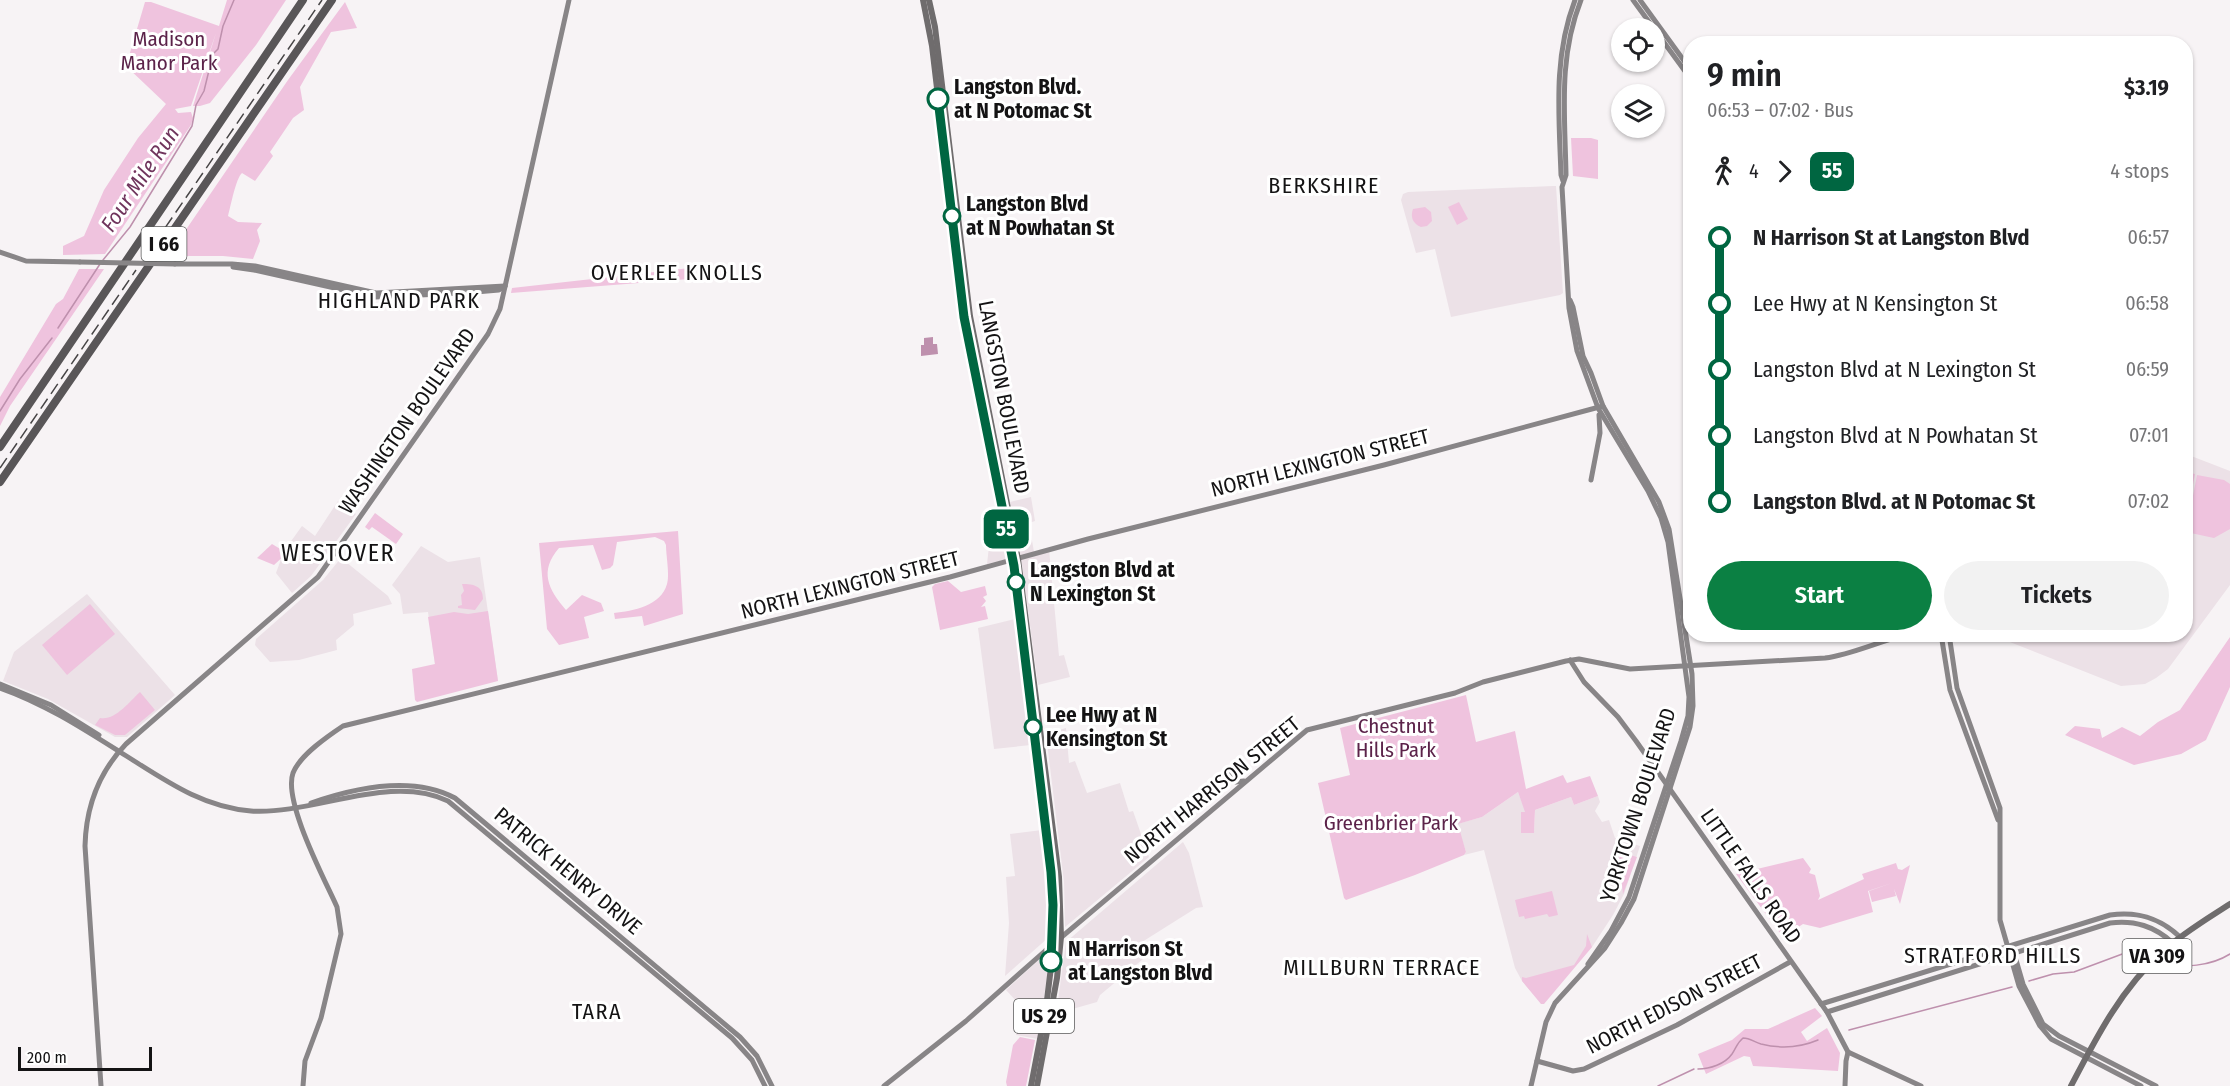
<!DOCTYPE html>
<html lang="en">
<head>
<meta charset="utf-8">
<style>
  body { margin:0; font-family:"Fira Sans Condensed",sans-serif; background:#f2f2f2; color:#202124; height:100vh; display:flex; flex-direction:column; font-size:22px; white-space:nowrap }
  * { box-sizing:border-box; margin:0 }
  p { font-size:20px; color:#757577 }
  .icon { flex:none; width:33px; height:33px; fill:none; stroke:currentColor; stroke-width:2; stroke-linecap:round; stroke-linejoin:round }
  .map { position:relative; flex:1; overflow:hidden }
  .details { position:absolute; left:1683px; top:36px; width:510px; height:606px; display:flex; flex-direction:column; background:#fff; border-radius:24px; box-shadow:0 2px 4px #0004 }
  .details>* { flex:none }
  .badge { padding:0 12px; border-radius:9px; font-size:21px; line-height:39px }
  .controls { position:absolute; left:1611px; top:18px; display:grid; gap:12px }
  .controls a { display:grid; place-items:center; width:54px; height:54px; border-radius:50%; background:#fff; box-shadow:0 2px 4px #0004; font-size:30px }
  .scale { position:absolute; left:18px; bottom:15px; width:134px; box-sizing:border-box; padding-left:6px; border:3px solid #141314; border-top:0; font-size:16px; line-height:21px; white-space:nowrap; color:#141314; -webkit-text-stroke:4px #fff; paint-order:stroke }
  .map>.badge { position:absolute; translate:-50% -50%; box-shadow:0 0 0 3px #fff }
  .legs { display:flex; align-items:center; gap:9px; height:66px; padding:0 24px; font-size:20px }
  .legs p { margin-inline-start:auto }
  .headline { display:flex; align-items:center; justify-content:space-between; height:102px; padding:0 24px }
  h1 { font-size:33px; font-weight:600; line-height:45px }
  .primary-button { display:flex; gap:12px; margin-top:auto; padding:12px 24px }
  .primary-button a { flex:1; height:69px; border-radius:36px; background:#0b8043; color:#fff; font-size:24px; font-weight:600; line-height:69px; text-align:center }
  .primary-button a+a { background:#f2f2f2; color:#202124 }
  ul { padding:0 24px; list-style:none }
  li { display:flex; align-items:center; gap:21px; height:66px; font-size:22px }
  li i { display:grid; place-items:center; width:9px; height:100%; margin:0 8px; background:currentColor }
  li i::after { content:''; width:15px; height:15px; margin:-8px; border:4px solid; border-radius:50%; background:#fff }
  li p { margin-inline-start:auto }
  li:first-child i { background:linear-gradient(#0000 50%,currentColor 0) }
  li:last-child i { background:linear-gradient(currentColor 50%,#0000 0) }
  .map>svg:first-child { display:block }
  .built { fill:#ece1e7 }
  .green { fill:#efc3de }
  .water { fill:#be90ad }
  .lines { fill:none; stroke-linecap:round; stroke-linejoin:round }
  .stream { stroke:#be90ad; stroke-width:1.5 }
  .secondary { stroke:#888587; stroke-width:5 }
  .primary { stroke:#6f6c6d; stroke-width:6 }
  .highway { stroke:#595658; stroke-width:8 }
  .rail { stroke:#474546; stroke-width:1.5; stroke-dasharray:12 6; stroke-linecap:butt }
  .secondary-bridge { stroke:#888587; stroke-width:5 }
  .line-1-casing { stroke:#fff; stroke-width:14 }
  .line-1 { stroke:#006641; stroke-width:9 }
  .stop-1-dot { fill:#fff; stroke:#006641; stroke-width:3 }
  .labels { text-anchor:middle; dominant-baseline:central; stroke-width:6; stroke-linejoin:round; paint-order:stroke }
  .shield { fill:#fff; stroke:#5a5a5a; stroke-width:1.5 }
  .shield-label { font-size:20px; font-weight:bold; fill:#141314 }
  .park-label { font-size:21px; fill:#5c234a; stroke:#fff }
  .stop-label { font-size:21px; font-weight:bold; fill:#141314; stroke:#fff; text-anchor:start }
  .street-label { font-size:21px; fill:#141314; stroke:#fff }
  .water-label { font-size:22px; font-style:italic; fill:#70355d; stroke:#fff }
  .neighbourhood-label { font-size:22px; letter-spacing:1.5px; fill:#141314; stroke:#fff }
  .quarter-label { font-size:24px; letter-spacing:1.5px; fill:#141314; stroke:#fff }
</style>
</head>
<body>
<div class="map">
<svg width="2230" height="1086" viewBox="0 0 2230 1086">
  <rect width="100%" height="100%" fill="#f7f3f5"/>
  <g class="built">
    <path d="M1553 186H1556L1563 293 1560 295 1451 317 1435 249 1416 253 1401 200 1403 194 1408 192Z"/>
    <path d="M2186 454 2230 471V585L2168 669 2156 678 2145 684 2121 686 1992 635 2186 634Z"/>
    <path d="M1031 497 1035 521 1029 523 1034 552 1049 549 1059 656 1064 655 1070 677 1038 685 1021 558 1010 502Z"/>
    <path d="M338 501 356 514 311 576 292 593 276 573 284 551 302 526 315 536Z"/>
    <path d="M990 538 1005 540 1008 559 987 564Z"/>
    <path d="M421 546 448 562 480 557 498 681 435 665 428 612 403 614 400 594 392 585Z"/>
    <path d="M341 558 388 596 392 604 353 614 354 625 336 640 337 650 299 660 270 662 255 645 256 639 323 580Z"/>
    <path d="M87 594 175 695 127 737H115L48 699 3 681 14 652Z"/>
    <path d="M1015 619 1031 745 994 749 978 628Z"/>
    <path d="M1066 728 1069 763 1075 761 1087 793 1120 783 1129 812 1133 811 1149 857 1065 927 1064 882 1046 734Z"/>
    <path d="M1518 792 1534 832 1535 810 1571 797 1574 805 1598 796 1600 802 1595 811 1602 822 1609 820 1615 838 1640 846 1624 894 1613 915 1592 947 1542 1004 1522 981 1515 968 1484 850 1464 855 1466 852 1457 824 1482 817Z"/>
    <path d="M1042 830 1048 901 1049 937 1005 976 1009 923 1006 877 1015 876 1010 834Z"/>
    <path d="M1183 842 1189 853 1203 907 1196 908 1142 942 1147 958 1143 959 1100 995 1097 1002 1062 1012 1057 1008 1066 942Z"/>
    <path d="M1045 957 1049 962 1038 1039 1016 1035 1019 1004 1006 990 1041 958Z"/>
  </g>
  <g class="green">
    <path d="M227 0H286L256 45 210 103 200 106H193L216 33 191 106 175 109 178 113 191 112 193 118 191 125 105 254 63 255V246L84 236 104 190 138 138 166 104 126 66 145 2H151L219 26Z"/>
    <path d="M345 2 357 28 331 32 300 87 304 110 293 118 270 152 273 156 255 181 242 173C236 178 231 205 228 216L238 222 262 223 257 230 260 241 253 259 223 256H168L288 80Z"/>
    <path d="M1571 138H1591L1598 140V179L1573 176Z"/>
    <path d="M1459 202 1468 219 1457 225 1448 207Z"/>
    <path d="M1425 207 1431 212 1432 221 1427 226 1421 227C1413 224 1410 217 1413 209Z"/>
    <path d="M690 268V279L511 293 512 288Z"/>
    <path d="M79 269H104L10 406 0 426V397L56 304 63 299Z"/>
    <path d="M2186 472 2195 474 2186 520Z"/>
    <path d="M2197 475 2224 480 2230 484V529L2214 538 2186 532Z"/>
    <path d="M375 513 403 534 396 544 372 527 369 530 365 527Z"/>
    <path d="M678 531 683 614 644 626 642 616 615 619 614 613C633 611 661 606 667 584 670 576 666 555 666 545L664 541 655 537 617 542 613 565 610 568 602 570 593 545 559 548C539 571 548 589 566 610L582 595 601 603 604 611 584 617 589 638 559 645 547 629 539 543Z"/>
    <path d="M272 544 287 553 274 565 257 558Z"/>
    <path d="M948 581 961 592 985 586 987 595 983 597 986 601 981 607 985 606 988 619 940 630 932 587 935 584Z"/>
    <path d="M462 584C474 584 483 586 483 599L475 610 458 608V606L462 605 461 595 464 591Z"/>
    <path d="M90 604 115 634 67 675 42 645Z"/>
    <path d="M488 611 498 681 417 702 415 700 412 669 435 664 428 617 454 612 468 614Z"/>
    <path d="M2230 637V687L2206 740 2181 754 2134 765 2065 735 2075 726 2100 729 2102 738 2122 727 2140 736 2158 722 2180 710Z"/>
    <path d="M140 692 155 710 125 735H115L95 725 100 718C115 721 129 702 140 692Z"/>
    <path d="M1466 695 1476 742 1515 731 1526 789 1563 775 1567 783 1590 776 1598 796 1574 805 1571 797 1535 810 1534 833H1521V812H1525L1518 792 1482 817 1458 824 1466 852 1464 855 1415 875 1346 900 1344 898 1318 783 1350 775 1340 728Z"/>
    <path d="M1626 854 1637 857 1623 894 1619 859 1620 856Z"/>
    <path d="M1803 858 1811 869 1809 873 1815 875 1820 896 1818 900 1864 879 1862 874 1896 863 1898 869 1902 870 1910 865 1900 904 1894 889 1896 896 1872 902 1869 891 1892 883 1868 891 1873 912 1820 928 1803 924 1783 937 1736 874Z"/>
    <path d="M1552 891 1558 915 1549 917 1547 914 1525 919 1524 916 1519 917 1515 900Z"/>
    <path d="M1587 934 1592 947 1544 1004H1541L1522 981V977L1526 978 1574 965 1586 946Z"/>
    <path d="M1815 1008 1822 1016 1801 1032 1807 1041 1827 1028 1840 1053 1838 1071 1753 1066 1750 1057 1744 1056 1706 1074 1698 1054 1732 1040 1745 1029H1768Z"/>
    <path d="M1020 1037 1035 1040 1026 1086H1007L1006 1082 1013 1045Z"/>
  </g>
  <path class="water" d="M933 337V344H937L938 354 921 356V345H924V338Z"/>
  <g class="lines">
    <g class="stream">
      <path d="M103 260 130 227 192 126 196 105 204 91 211 62 214 53 218 49 223 26 234 0"/>
      <path d="M58 328 100 264"/>
      <path d="M0 411 20 379 52 338"/>
      <path d="M2161 962C2183 969 2211 966 2230 954"/>
      <path d="M2029 981 2053 974 2074 972 2133 950 2145 953"/>
      <path d="M1849 1030 2012 987"/>
      <path d="M1698 1069C1710 1069 1725 1064 1732 1054 1736 1048 1737 1043 1743 1038 1750 1038 1754 1042 1761 1044 1781 1049 1799 1048 1818 1040"/>
      <path d="M1658 1086 1694 1069"/>
    </g>
    <g class="secondary">
      <path d="M1581 0C1558 58 1565 114 1566 175L1562 187 1569 308 1577 351 1598 408 1648 491 1661 518 1668 542 1689 697 1688 716 1681 741 1629 897 1611 931 1588 964"/>
      <path d="M1633 0 1690 78"/>
      <path d="M1640 0 1690 69"/>
      <path d="M1563 181 1561 175C1559 115 1553 57 1575 0"/>
      <path d="M0 252 26 261 80 262"/>
      <path d="M175 264H232L255 266 376 293 505 286"/>
      <path d="M233 267 254 270 375 297 464 293 499 290 505 286"/>
      <path d="M1591 480 1600 433 1599 415"/>
      <path d="M1941 634 1950 690 1998 820"/>
      <path d="M1949 634 1957 688 2000 808V920L2019 986 2040 1026 2051 1039 2141 1086"/>
      <path d="M1570 660 1584 682 1618 717 1636 741 1827 1012 1848 1052 1921 1086"/>
      <path d="M0 684 51 705 99 735"/>
      <path d="M0 688C43 703 82 728 120 752 162 778 200 807 251 811 314 815 389 773 448 801L732 1038 752 1060 765 1086"/>
      <path d="M1228 773 1236 782 1244 781"/>
      <path d="M311 803C354 788 412 775 455 798L740 1037 757 1056 772 1086"/>
      <path d="M2014 953 2023 984 2043 1024 2059 1036 2156 1086"/>
      <path d="M1821 1004 2110 915C2138 911 2160 918 2180 937"/>
      <path d="M1827 1012 2110 923C2135 920 2154 926 2173 943"/>
      <path d="M1537 1061 1573 1071 1584 1069 1677 1025 1790 962"/>
      <path d="M101 1086 85 846C86 806 99 772 126 744L318 577 488 334 500 309 569 0"/>
      <path d="M303 1086 305 1061 321 1018 341 934 337 907C324 878 283 801 293 773 300 755 328 736 343 726L950 577 1088 539 1384 465 1603 406"/>
      <path d="M884 1086 966 1021 1045 951 1307 730 1455 693 1483 682 1566 661 1579 659 1630 669 1825 658C1854 654 1881 640 1910 634"/>
      <path d="M1531 1086 1546 1022 1555 1003 1605 948 1621 923 1634 899 1690 727 1693 706 1692 674 1669 529 1659 502 1603 406 1591 373 1583 356 1573 307 1570 300"/>
      <path d="M1845 1086 1846 1061 1848 1052"/>
    </g>
    <g class="primary">
      <path d="M923 0 932 46 964 317 1013 566 1051 871 1053 934 1051 967 1046 1008 1031 1086"/>
      <path d="M929 0 935 27 970 316 1018 559 1059 877 1061 937 1057 978 1037 1086"/>
      <path d="M2071 1086C2096 1038 2121 989 2162 952 2183 933 2207 919 2230 904"/>
    </g>
    <g class="highway">
      <path d="M0 447 303 0"/>
      <path d="M0 482 332 0"/>
    </g>
    <g class="rail">
      <path d="M145 257 322 0"/>
      <path d="M0 468 136 270"/>
    </g>
    <path class="secondary-bridge" d="M80 262 175 264"/>
  </g>
  <g class="lines">
    <g class="line-1-casing">
      <path id="line-1" d="M938 99 964 317 1014 566 1051 872 1053 905 1051 961"/>
    </g>
    <use href="#line-1" class="line-1"/>
  </g>
  <g class="stop-1-dot">
    <circle cx="938" cy="99" r="10"/>
    <circle cx="952" cy="216" r="8"/>
    <circle cx="1016" cy="582" r="8"/>
    <circle cx="1033" cy="727" r="8"/>
    <circle cx="1051" cy="961" r="10"/>
  </g>
  <g class="labels">
    <g class="shield">
      <rect x="141.5" y="227" width="45" height="34" rx="4.5"/>
      <rect x="2122.5" y="939" width="69" height="34" rx="4.5"/>
      <rect x="1014" y="999" width="60" height="34" rx="4.5"/>
    </g>
    <g class="shield-label">
      <text x="164" y="244">I 66</text>
      <text x="2157" y="956">VA 309</text>
      <text x="1044" y="1016">US 29</text>
    </g>
    <g class="park-label">
      <text x="169" y="39">Madison<tspan x="169" dy="24">Manor Park</tspan></text>
      <text x="1396" y="726">Chestnut<tspan x="1396" dy="24">Hills Park</tspan></text>
      <text x="1391" y="823">Greenbrier Park</text>
    </g>
    <g class="stop-label">
      <text x="954" y="87">Langston Blvd.<tspan x="954" dy="24">at N Potomac St</tspan></text>
      <text x="966" y="204">Langston Blvd<tspan x="966" dy="24">at N Powhatan St</tspan></text>
      <text x="1030" y="570">Langston Blvd at<tspan x="1030" dy="24">N Lexington St</tspan></text>
      <text x="1046" y="715">Lee Hwy at N<tspan x="1046" dy="24">Kensington St</tspan></text>
      <text x="1068" y="949">N Harrison St<tspan x="1068" dy="24">at Langston Blvd</tspan></text>
    </g>
    <g class="street-label">
      <text transform="translate(1004 397) rotate(79)">LANGSTON BOULEVARD</text>
      <text transform="translate(407 421) rotate(-55)">WASHINGTON BOULEVARD</text>
      <text transform="translate(1320 463) rotate(-14)">NORTH LEXINGTON STREET</text>
      <text transform="translate(850 585) rotate(-14)">NORTH LEXINGTON STREET</text>
      <text transform="translate(1212 790) rotate(-39)">NORTH HARRISON STREET</text>
      <text transform="translate(1638 805) rotate(-72)">YORKTOWN BOULEVARD</text>
      <text transform="translate(568 871) rotate(40)">PATRICK HENRY DRIVE</text>
      <text transform="translate(1751 876) rotate(55)">LITTLE FALLS ROAD</text>
      <text transform="translate(1674 1004) rotate(-27)">NORTH EDISON STREET</text>
    </g>
    <g class="water-label">
      <text transform="translate(140 179) rotate(-56)">Four Mile Run</text>
    </g>
    <g class="neighbourhood-label">
      <text x="1324" y="185">BERKSHIRE</text>
      <text x="677" y="272">OVERLEE KNOLLS</text>
      <text x="399" y="300">HIGHLAND PARK</text>
      <text x="1993" y="955">STRATFORD HILLS</text>
      <text x="1382" y="967">MILLBURN TERRACE</text>
      <text x="597" y="1011">TARA</text>
    </g>
    <g class="quarter-label">
      <text x="338" y="553">WESTOVER</text>
    </g>
  </g>
</svg>
<div class="controls">
<a><svg class="icon" aria-label="locate" viewBox="0 0 24 24"><circle cx="12" cy="12" r="6"/><path d="M12 2v4M12 18v4M2 12h4M18 12h4"/></svg></a>
<a><svg class="icon" aria-label="layers" viewBox="0 0 24 24"><path d="M12 4l9 5-9 5-9-5zM3 14l9 5 9-5"/></svg></a>
</div>
<div class="scale">200 m</div>
<b class="badge" style="left:1006px;top:529px;background:#006641;color:#fff">55</b>
<section class="details">
<div class="headline"><div><h1>9 min</h1><p>06:53 – 07:02 · Bus</p></div><b>$3.19</b></div>
<div class="legs"><svg class="icon" aria-label="walk" viewBox="0 0 24 24"><circle cx="13" cy="4" r="2"/><path d="M13 8l-2 6 4 7M11 14l-3 7M7 12l3-4h3l4 4"/></svg>4<svg class="icon" aria-label="forward" viewBox="0 0 24 24"><path d="M9 5l7 7-7 7"/></svg><b class="badge" style="background:#006641;color:#fff">55</b><p>4 stops</p></div>
<ul>
<li><i style="color:#006641"></i><b>N Harrison St at Langston Blvd</b><p>06:57</p></li>
<li><i style="color:#006641"></i><span>Lee Hwy at N Kensington St</span><p>06:58</p></li>
<li><i style="color:#006641"></i><span>Langston Blvd at N Lexington St</span><p>06:59</p></li>
<li><i style="color:#006641"></i><span>Langston Blvd at N Powhatan St</span><p>07:01</p></li>
<li><i style="color:#006641"></i><b>Langston Blvd. at N Potomac St</b><p>07:02</p></li>
</ul>
<div class="primary-button"><a>Start</a><a>Tickets</a></div>
</section>
</div>
</body>
</html>
